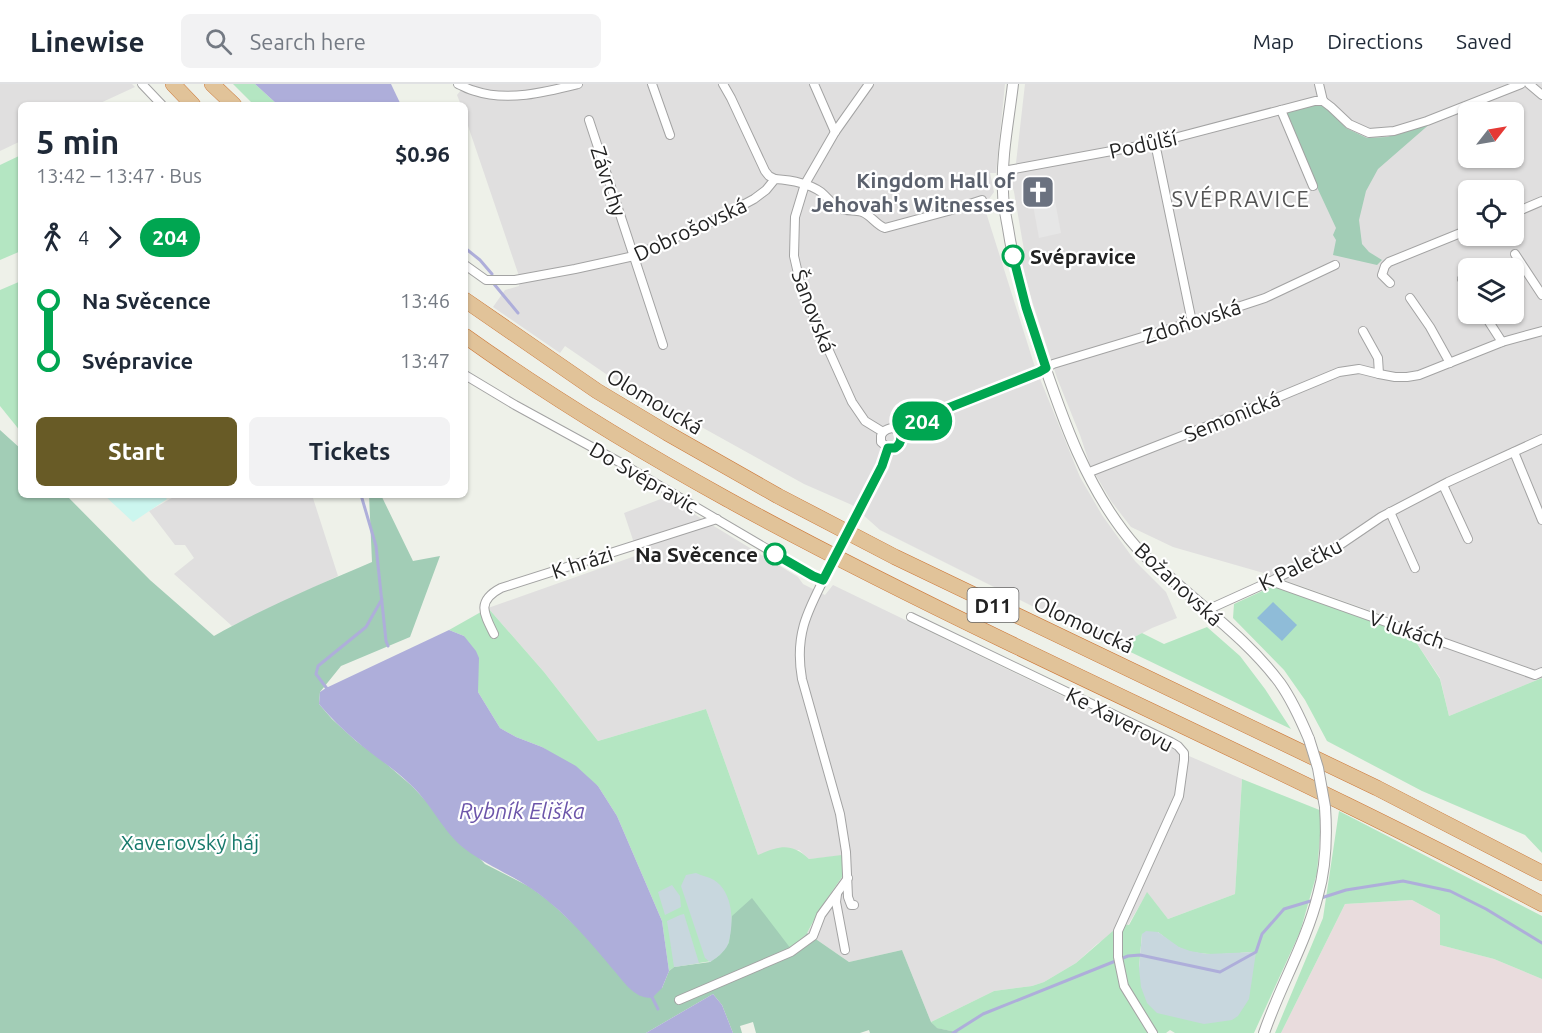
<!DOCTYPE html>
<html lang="en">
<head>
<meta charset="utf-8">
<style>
  body { margin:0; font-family:Ubuntu,sans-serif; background:#f2f2f3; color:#1f2937; height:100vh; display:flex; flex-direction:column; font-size:22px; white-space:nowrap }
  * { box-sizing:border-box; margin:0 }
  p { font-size:20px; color:#747a83 }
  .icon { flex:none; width:33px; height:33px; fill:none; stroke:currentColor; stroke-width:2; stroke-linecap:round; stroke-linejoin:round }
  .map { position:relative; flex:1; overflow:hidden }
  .panel { position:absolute; left:18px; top:18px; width:450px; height:396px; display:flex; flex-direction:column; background:#fff; border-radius:9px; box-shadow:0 2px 4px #0004 }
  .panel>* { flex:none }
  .badge { padding:0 12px; border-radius:20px; font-size:21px; line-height:39px }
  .needle { width:39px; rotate:59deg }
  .fabs { position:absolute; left:1458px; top:18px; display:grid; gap:12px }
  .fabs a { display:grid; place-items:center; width:66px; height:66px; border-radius:9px; background:#fff; box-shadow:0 2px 4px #0004; font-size:30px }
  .map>.badge { position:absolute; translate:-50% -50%; box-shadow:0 0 0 3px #fff }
  .legs { display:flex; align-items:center; gap:9px; height:66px; padding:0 18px; font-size:20px }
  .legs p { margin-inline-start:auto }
  .summary { display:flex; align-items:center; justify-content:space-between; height:102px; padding:0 18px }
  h1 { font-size:33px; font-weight:700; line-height:45px }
  .action { display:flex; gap:12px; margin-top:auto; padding:12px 18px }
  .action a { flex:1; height:69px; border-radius:9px; background:#685b26; color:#fff; font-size:24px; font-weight:700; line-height:69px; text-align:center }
  .action a+a { background:#f2f2f3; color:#1f2937 }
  ul { padding:0 18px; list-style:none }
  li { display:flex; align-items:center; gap:21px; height:60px; font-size:22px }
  li i { display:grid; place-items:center; width:9px; height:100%; margin:0 8px; background:currentColor }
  li i::after { content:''; width:15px; height:15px; margin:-8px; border:4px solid; border-radius:50%; background:#fff }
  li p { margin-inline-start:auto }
  li:first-child i { background:linear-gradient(#0000 50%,currentColor 0) }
  li:last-child i { background:linear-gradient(currentColor 50%,#0000 0) }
  header { display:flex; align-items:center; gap:36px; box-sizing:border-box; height:84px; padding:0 30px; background:#fff; border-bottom:2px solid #e0e1e3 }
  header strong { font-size:28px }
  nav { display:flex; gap:33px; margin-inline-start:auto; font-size:21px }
  .search { width:420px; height:54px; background:#f2f2f3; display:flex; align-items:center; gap:15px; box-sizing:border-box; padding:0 21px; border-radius:9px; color:#747a83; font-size:22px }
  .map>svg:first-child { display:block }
  .residential { fill:#e0dfdf; fill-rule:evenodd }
  .industrial { fill:#e9dcdd }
  .grass { fill:#b4e6c2; fill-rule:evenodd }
  .forest { fill:#a2cdb6 }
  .wetland { fill:#c8d7de }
  .park { fill:#ccf6ef }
  .pitch { fill:#8fbcd8 }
  .parking { fill:#e6e6e6 }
  .water { fill:#aeaeda }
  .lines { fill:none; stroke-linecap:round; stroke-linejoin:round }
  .stream { stroke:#aeaeda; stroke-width:3 }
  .minor-casing { stroke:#a3a3a3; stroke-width:10 }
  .tertiary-casing { stroke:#a3a3a3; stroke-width:12 }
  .motorway-casing { stroke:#cd7738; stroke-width:16 }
  .minor { stroke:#fff; stroke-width:8 }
  .tertiary { stroke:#fff; stroke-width:10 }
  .motorway { stroke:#e1c399; stroke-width:15 }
  .minor-bridge-casing { stroke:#a3a3a3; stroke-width:10; stroke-linecap:butt }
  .tertiary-bridge-casing { stroke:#a3a3a3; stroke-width:12; stroke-linecap:butt }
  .minor-bridge { stroke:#fff; stroke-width:8 }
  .tertiary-bridge { stroke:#fff; stroke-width:10 }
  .line-1-casing { stroke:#fff; stroke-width:14 }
  .line-1 { stroke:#00a651; stroke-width:9 }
  .stop-1-dot { fill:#fff; stroke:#00a651; stroke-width:3 }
  .labels { text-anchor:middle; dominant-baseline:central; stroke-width:4.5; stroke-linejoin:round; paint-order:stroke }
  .shield { fill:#fff; stroke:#646464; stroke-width:1.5 }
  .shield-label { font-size:20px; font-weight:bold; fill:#222 }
  .street-label { font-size:21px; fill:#222; stroke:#fff }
  .worship-label { font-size:21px; font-weight:bold; fill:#5b616d; stroke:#fff; text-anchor:end }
  .stop-label { font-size:21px; font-weight:bold; fill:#222; stroke:#fff; text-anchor:start }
  .park-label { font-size:21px; fill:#16796b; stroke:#fff }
  .neighbourhood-label { font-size:22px; letter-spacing:1.5px; fill:#555; stroke:#fff }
  .water-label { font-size:22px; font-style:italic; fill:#6c55aa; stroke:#fff }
</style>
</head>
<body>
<header>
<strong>Linewise</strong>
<div class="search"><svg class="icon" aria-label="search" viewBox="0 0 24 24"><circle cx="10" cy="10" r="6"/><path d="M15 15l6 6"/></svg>Search here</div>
<nav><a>Map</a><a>Directions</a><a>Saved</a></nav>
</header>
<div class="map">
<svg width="1542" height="949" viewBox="0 0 1542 949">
  <rect width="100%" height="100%" fill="#eef1e9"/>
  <g class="residential">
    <path d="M0 0H132L135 3 96 21H21V57L0 67Z"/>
    <path d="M466 0H1005L996 89H990L994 108 984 122 1034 280 1080 393 1102 431 1135 477 1166 508 1177 534 1152 544 1118 562 1072 542 880 446 852 421 804 400 606 290 565 262 560 269 493 223 505 206 519 202 520 195 465 33V21H461L457 11Z"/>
    <path d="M1025 0H1542V594L1449 632 1440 594 1412 552 1391 534 1267 490 1173 463 1131 443 1111 417 1090 381 1080 351 1057 294 1033 220 1018 167 1024 166 1014 108 1010 94 1016 79ZM1468 28H1514V74H1468ZM1468 106H1514V152H1468ZM1468 184H1514V230H1468Z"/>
    <path d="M177 411H312L338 492 232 542 174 490 194 474 185 461H175L149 427Z"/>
    <path d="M666 413 798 493 803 500 825 511 833 501 1166 662 1242 695 1235 810 1168 835 1147 809 1128 841 1097 860 1076 879 1044 898 1032 902 994 907 931 938 902 866 849 878 807 849 842 793V772L809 775 799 766 758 771 706 625 598 657 544 588 488 524 638 471 624 429Z"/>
  </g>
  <path class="industrial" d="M1412 816 1440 831V861L1494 875 1542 895V949H1281L1345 820Z"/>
  <g class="grass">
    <path d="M233 0H255L278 21H254Z"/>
    <path d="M21 71V167L0 176V81Z"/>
    <path d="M21 197V348L0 322V206Z"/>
    <path d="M1273 502 1412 552 1440 595 1449 632 1542 594V769L1525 751 1422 707 1327 657 1305 616 1284 586 1233 534 1234 520Z"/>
    <path d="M488 524 544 588 598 657 706 625 758 771C779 762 791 758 809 775L842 771V793L820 825 807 849 791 865 699 879 674 883 669 887 662 837 617 732 598 702 542 663 516 653 500 644 478 608 464 552 449 546Z"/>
    <path d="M1207 543 1240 572 1265 605 1291 645 1118 562 1142 549 1164 560Z"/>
    <path d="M1242 695 1322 727 1317 789 1300 848 1254 949H1175L1170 946 1166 949H961L936 944 931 938 994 907 1032 902 1044 898 1076 879 1121 840 1129 841 1147 808 1168 835 1235 810ZM1158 848C1165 853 1171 859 1178 863 1198 874 1233 869 1256 868L1139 884 1142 850Z"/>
    <path d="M1339 727 1542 832V895L1494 875 1440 861V831L1412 816 1345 820 1281 949H1275L1323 834Z"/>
  </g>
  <g class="forest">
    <path d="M1315 20 1325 23 1346 44 1367 54 1387 53 1432 38 1378 85 1366 107 1359 136 1362 160 1369 168 1382 176 1377 181 1333 171 1336 156 1333 151 1336 144 1295 56 1285 29Z"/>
    <path d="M0 346 21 365V411H66L150 496 214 552C263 524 320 500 372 478L369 411H381L413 477 440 472 410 553 341 582 320 608 319 620 332 635 356 657 383 677 412 702 485 780 530 803 549 817 579 845 662 904 669 887 674 883 710 878 720 871 729 859 732 832 752 814 791 865 807 849 849 878 902 866 931 938 937 944 961 949H870L869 946 860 949H756L753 938 740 942 742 949H733L722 921 713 910 646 949H0Z"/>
  </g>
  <g class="wetland">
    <path d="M696 789C702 792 709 793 714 796 733 808 734 838 729 857 727 866 718 873 710 878L705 874 681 802 686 791Z"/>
    <path d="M672 801 680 812 681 823 665 831 658 808Z"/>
    <path d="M684 830 699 879 674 883 667 837 680 831Z"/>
    <path d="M1146 847 1158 848 1179 863 1190 867 1207 870 1256 868 1249 915 1238 932 1232 936 1204 940 1157 929 1147 919 1141 903 1139 884 1142 850Z"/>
  </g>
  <path class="park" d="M104 411H163L167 415 133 438Z"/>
  <path class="pitch" d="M1273 518 1297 541 1282 557 1257 534Z"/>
  <path class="parking" d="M1055 117 1061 149 1039 154 1033 121Z"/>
  <g class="water">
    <path d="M255 0H391L401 21H278Z"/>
    <path d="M449 546 464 552 476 567 479 574 478 608 500 644 516 653 542 663 576 682 598 702 617 732 662 837 669 887 662 904 652 914C641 914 636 910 628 903 598 868 570 831 532 805 510 790 486 781 465 765 443 748 432 721 412 702 394 684 373 672 355 656 342 645 330 633 319 620L320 608 326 604Z"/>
    <path d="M713 910 722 921 733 949H646Z"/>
  </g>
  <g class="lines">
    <g class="stream">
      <path d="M465 164 480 176 492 190"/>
      <path d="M494 200 518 229"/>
      <path d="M361 411 376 462 386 557 388 562"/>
      <path d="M328 606 316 590 318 582 366 543 382 515"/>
      <path d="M1321 814 1346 806 1403 797 1450 807 1486 825 1542 859"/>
      <path d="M651 911 658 925"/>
      <path d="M953 949 983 930 1128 872 1140 871 1220 888 1256 868 1262 850 1284 825 1314 816"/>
    </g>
    <g class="minor-casing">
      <g id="minor">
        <path d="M142 0 162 21"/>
        <path d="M458 0C463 2 469 6 475 7 507 18 546 8 578 0"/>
        <path d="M652 0 670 51"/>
        <path d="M723 0 731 14 765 87 769 92 775 95"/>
        <path d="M814 0 835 48"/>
        <path d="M869 0 835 48 805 100 795 133 794 172 802 207 852 318 865 337 883 348"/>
        <path d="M1319 0 1323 17"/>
        <path d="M1529 0 1542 11"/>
        <path d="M1323 17 1331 23 1349 40 1369 49 1394 47 1427 37 1521 0"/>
        <path d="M1281 26 1313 102"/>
        <path d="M589 36 663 261"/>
        <path d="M1155 59 1192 238"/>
        <path d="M1003 87 1155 59 1315 17H1323"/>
        <path d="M1514 129 1542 117"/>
        <path d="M1515 170 1542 211"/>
        <path d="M465 181 486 196H515L575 185 634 172 713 137 754 115 766 106 775 95C791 96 808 99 821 108 827 113 832 120 839 124 847 128 855 125 862 128 871 131 876 141 885 144L948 127 982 116"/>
        <path d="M1462 195 1468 204"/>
        <path d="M1390 199 1382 191 1385 182 1389 178 1468 146"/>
        <path d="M1410 214 1430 243 1450 279"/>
        <path d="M1484 230 1502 258"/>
        <path d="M1363 247 1378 274 1379 290"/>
        <path d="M465 291 515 321 621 379 813 492 823 496"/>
        <path d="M883 348C901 334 910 365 888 364"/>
        <path d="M883 348 881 352V358L888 364"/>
        <path d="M900 349 948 324 1039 288 1053 280 1192 238 1265 214 1335 181"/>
        <path d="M1514 368 1542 436"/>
        <path d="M1087 389 1223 336 1339 288 1359 285 1379 290 1395 293H1407L1419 291 1502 258 1542 247"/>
        <path d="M1443 401 1468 455"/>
        <path d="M1390 428 1415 484"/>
        <path d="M855 433 882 382 888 364"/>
        <path d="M828 487C808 526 794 550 802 595L840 730 846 768 848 813 851 821H854"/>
        <path d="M1271 497 1535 591 1542 588"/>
        <path d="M1207 526 1271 497 1328 469 1381 433 1448 398 1542 355"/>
        <path d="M911 533 1171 658 1178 662 1184 669V676L1179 712 1118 847V873L1124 902 1153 949"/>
        <path d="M494 550C484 530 476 517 501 504L717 435"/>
        <path d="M837 810 836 818 845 866"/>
        <path d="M679 916 791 868 813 852 821 831 848 794"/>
      </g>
    </g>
    <g class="tertiary-casing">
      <g id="tertiary">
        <path d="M1013 0C1009 35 1001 73 1003 108 1003 120 1006 133 1008 144 1014 184 1025 221 1037 259 1061 331 1086 407 1138 465 1149 477 1163 487 1175 498 1211 530 1251 560 1280 599 1292 616 1301 636 1309 655"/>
        <path d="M1264 949C1280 902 1306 859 1318 811 1326 783 1327 752 1325 723"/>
      </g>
    </g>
    <g class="motorway-casing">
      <g id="motorway">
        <path d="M173 0 193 21"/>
        <path d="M212 0 234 21"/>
        <path d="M465 216 597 307 667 349 778 412 895 473 1377 704 1542 789"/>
        <path d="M465 252C633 372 817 466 1003 556 1183 643 1365 726 1542 820"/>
      </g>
    </g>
    <use href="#minor" class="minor"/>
    <use href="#tertiary" class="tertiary"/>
    <use href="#motorway" class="motorway"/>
    <g class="minor-bridge-casing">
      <path id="minor-bridge" d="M828 487 855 433"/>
    </g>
    <g class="tertiary-bridge-casing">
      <path id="tertiary-bridge" d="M1309 655 1318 684 1325 723"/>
    </g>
    <use href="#minor-bridge" class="minor-bridge"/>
    <use href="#tertiary-bridge" class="tertiary-bridge"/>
  </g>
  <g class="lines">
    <g class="line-1-casing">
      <path id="line-1" d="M775 470 813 492 823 496 882 382 888 364H895C901 360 902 355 900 349L948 324 1039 288 1046 284 1026 223 1013 172"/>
    </g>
    <use href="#line-1" class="line-1"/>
  </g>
  <defs>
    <g id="church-square" transform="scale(1.725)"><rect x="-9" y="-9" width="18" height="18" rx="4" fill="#6b7280" stroke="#fff"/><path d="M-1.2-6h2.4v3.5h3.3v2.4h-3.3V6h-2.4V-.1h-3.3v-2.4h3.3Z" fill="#fff"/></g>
  </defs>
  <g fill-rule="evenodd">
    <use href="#church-square" x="1038" y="108"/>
  </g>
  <g class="stop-1-dot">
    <circle cx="1013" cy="172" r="10"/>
    <circle cx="775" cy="470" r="10"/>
  </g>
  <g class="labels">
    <rect class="shield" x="967.5" y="504" width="51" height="34" rx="4.5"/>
    <g class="shield-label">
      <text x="993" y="521">D11</text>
    </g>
    <g class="street-label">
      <text transform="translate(1143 60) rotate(-12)">Podůlší</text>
      <text transform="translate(609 97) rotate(72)">Závrchy</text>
      <text transform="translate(690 145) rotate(-25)">Dobrošovská</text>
      <text transform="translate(814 227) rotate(69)">Šanovská</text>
      <text transform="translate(1192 237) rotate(-18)">Zdoňovská</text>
      <text transform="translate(655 317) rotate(31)">Olomoucká</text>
      <text transform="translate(1232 332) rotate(-22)">Semonická</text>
      <text transform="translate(644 393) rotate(30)">Do Svépravic</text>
      <text transform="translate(582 478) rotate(-18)">K hrázi</text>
      <text transform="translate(1300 480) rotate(-27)">K Palečku</text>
      <text transform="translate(1179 500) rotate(43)">Božanovská</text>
      <text transform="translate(1084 540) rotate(25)">Olomoucká</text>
      <text transform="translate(1407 545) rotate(19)">V lukách</text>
      <text transform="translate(1120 635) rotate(27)">Ke Xaverovu</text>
    </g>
    <g class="worship-label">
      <text x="1015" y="96">Kingdom Hall of<tspan x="1015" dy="24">Jehovah's Witnesses</tspan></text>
    </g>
    <g class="stop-label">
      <text x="1030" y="172">Svépravice</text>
      <text x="758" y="470" text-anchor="end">Na Svěcence</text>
    </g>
    <g class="park-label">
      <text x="190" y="758">Xaverovský háj</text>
    </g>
    <g class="neighbourhood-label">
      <text x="1241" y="114">SVÉPRAVICE</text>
    </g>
    <g class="water-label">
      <text x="522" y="726">Rybník Eliška</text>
    </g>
  </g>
</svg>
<div class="fabs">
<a><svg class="needle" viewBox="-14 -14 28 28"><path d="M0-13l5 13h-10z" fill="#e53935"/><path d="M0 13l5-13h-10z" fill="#747a83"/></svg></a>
<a><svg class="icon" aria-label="locate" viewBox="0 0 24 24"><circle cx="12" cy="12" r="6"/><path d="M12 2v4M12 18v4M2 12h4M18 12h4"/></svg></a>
<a><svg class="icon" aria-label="layers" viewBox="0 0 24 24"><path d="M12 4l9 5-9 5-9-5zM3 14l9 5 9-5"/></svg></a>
</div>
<b class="badge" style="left:922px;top:337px;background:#00a651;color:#fff">204</b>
<section class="panel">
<div class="summary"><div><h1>5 min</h1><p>13:42 – 13:47 · Bus</p></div><b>$0.96</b></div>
<div class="legs"><svg class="icon" aria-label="walk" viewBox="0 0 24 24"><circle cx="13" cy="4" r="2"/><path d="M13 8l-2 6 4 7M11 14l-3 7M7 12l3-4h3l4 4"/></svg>4<svg class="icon" aria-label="forward" viewBox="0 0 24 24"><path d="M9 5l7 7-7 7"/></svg><b class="badge" style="background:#00a651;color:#fff">204</b></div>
<ul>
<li><i style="color:#00a651"></i><b>Na Svěcence</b><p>13:46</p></li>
<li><i style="color:#00a651"></i><b>Svépravice</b><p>13:47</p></li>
</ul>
<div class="action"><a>Start</a><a>Tickets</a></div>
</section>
</div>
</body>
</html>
